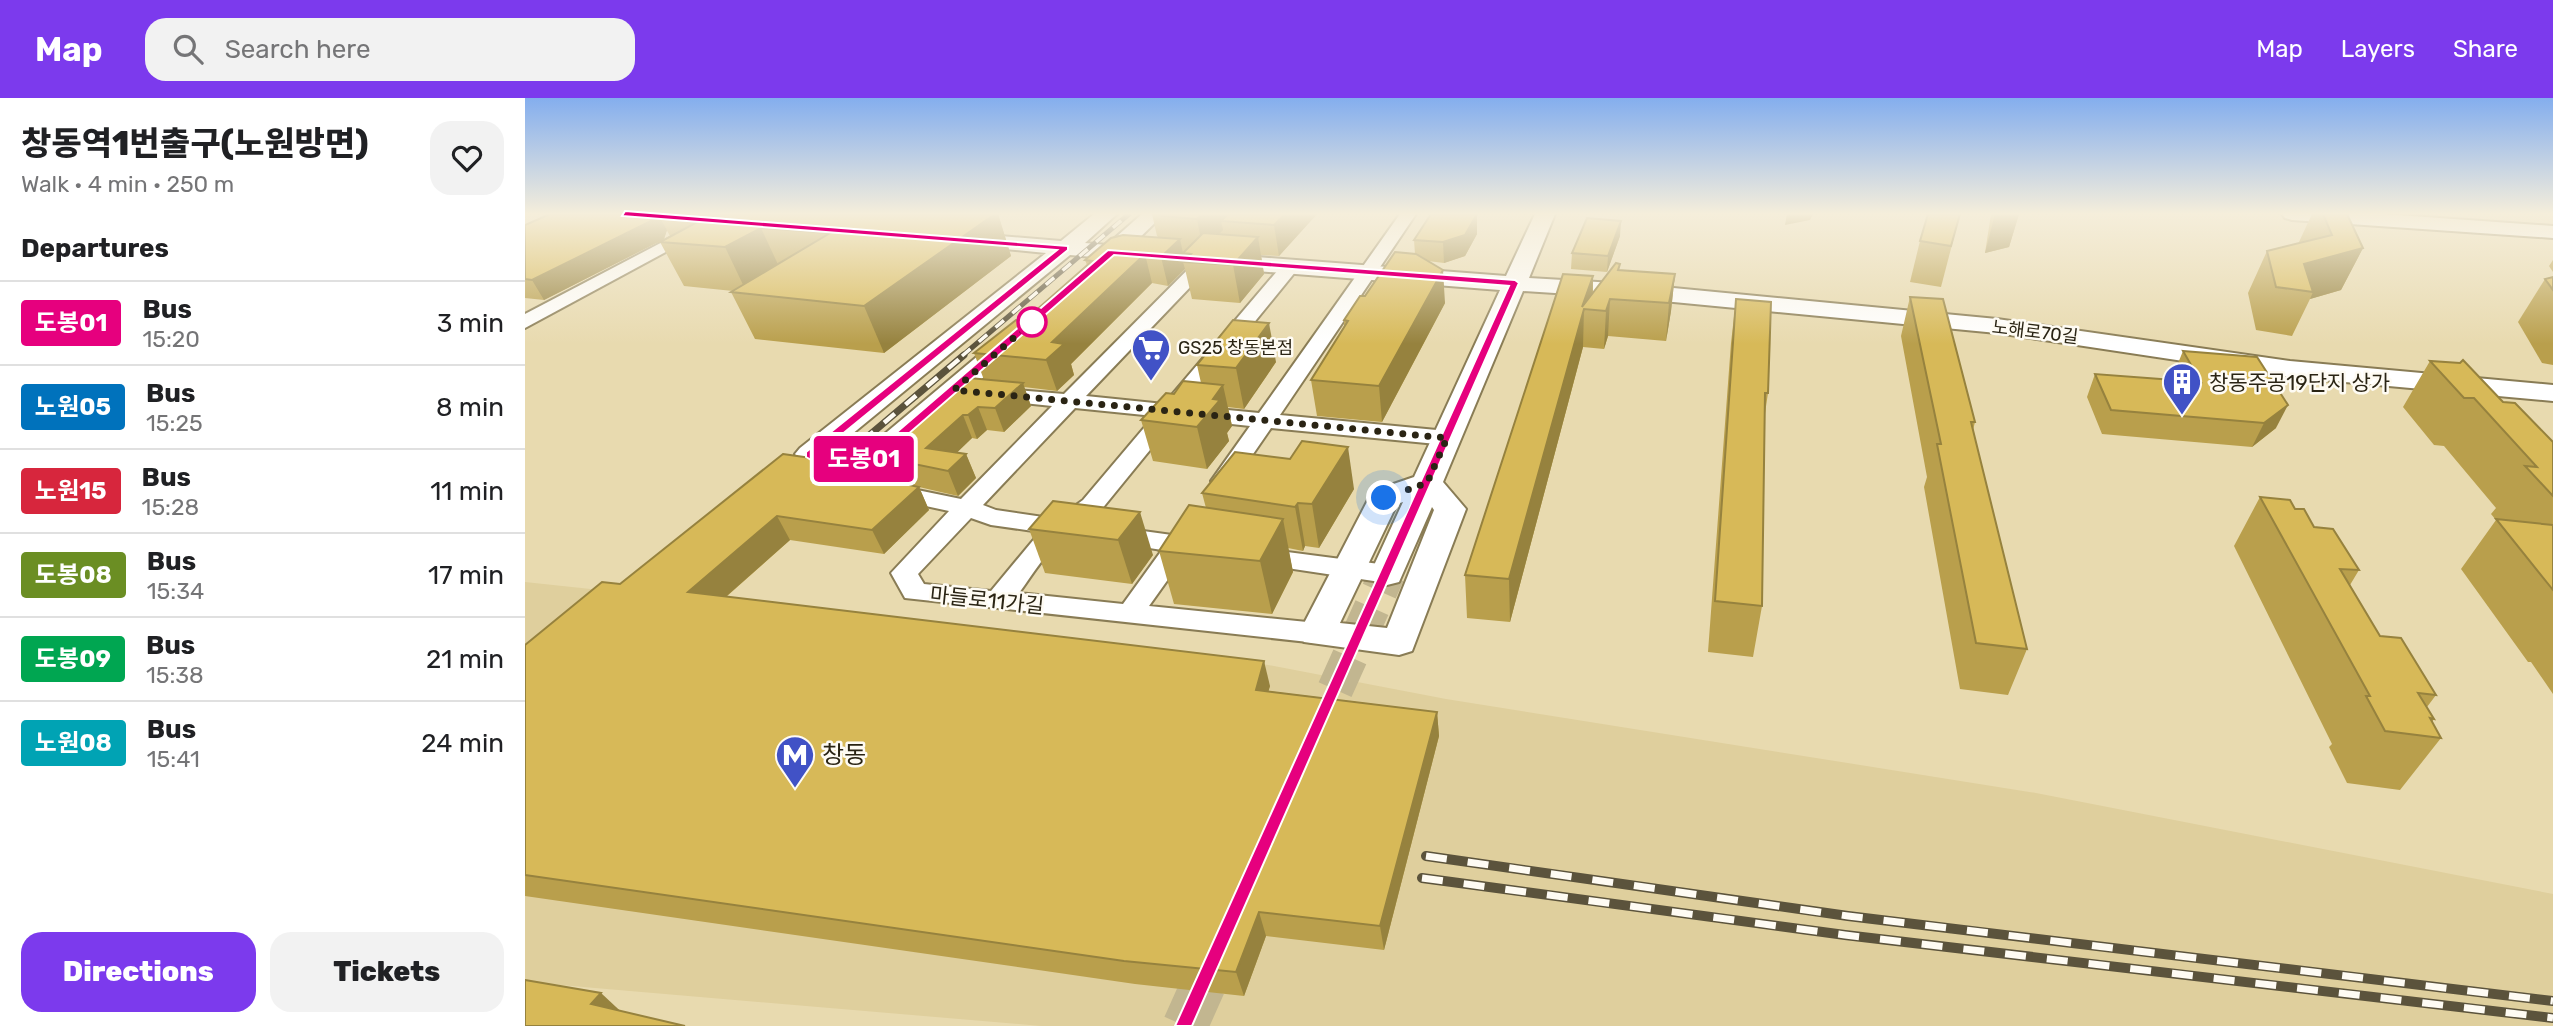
<!DOCTYPE html>
<html lang="en">
<head>
<meta charset="utf-8">
<style>
  body { margin:0; font-family:Rubik,"Noto Sans KR",sans-serif; background:#f2f2f2; color:#202124; height:100vh; display:flex; flex-direction:column; font-size:26px; white-space:nowrap }
  * { box-sizing:border-box; margin:0 }
  p { font-size:23px; color:#757577 }
  .icon { flex:none; width:38px; height:38px; fill:none; stroke:currentColor; stroke-width:2; stroke-linecap:round; stroke-linejoin:round }
  .map { position:relative; flex:1; overflow:hidden }
  .side { display:flex; flex-direction:column; background:#fff; width:525px }
  .side>* { flex:none }
  .badge { padding:0 14px; border-radius:5px; font-size:24px; line-height:46px }
  .you { position:absolute; width:35px; height:35px; margin:-18px; border:5px solid #fff; border-radius:50%; background:#1a73e8; box-shadow:0 0 0 10px #1a73e833 }
  .map>.badge { position:absolute; translate:-50% -50%; box-shadow:0 0 0 4px #fff }
  h2 { padding:0 21px; font-size:26px; line-height:63px }
  .round { display:grid; place-items:center; flex:none; width:74px; height:74px; border-radius:21px; background:#f2f2f2 }
  .summary { display:flex; align-items:center; justify-content:space-between; height:119px; padding:0 21px }
  h1 { font-size:33px; font-weight:800; line-height:52px }
  .button { display:flex; gap:14px; margin-top:auto; padding:14px 21px }
  .button a { flex:1; height:80px; border-radius:21px; background:#7c3aed; color:#fff; font-size:28px; font-weight:800; line-height:80px; text-align:center }
  .button a+a { background:#f2f2f2; color:#202124 }
  ul { padding:0; list-style:none }
  li { display:flex; align-items:center; gap:21px; height:84px; padding:0 21px; border-top:2px solid #e0e0e0 }
  li div { flex:1 }
  li b { display:block; font-size:26px }
  li em { font-style:normal }
  li .badge { min-width:77px; font-weight:700; text-align:center }
  header { display:flex; align-items:center; gap:42px; box-sizing:border-box; height:98px; padding:0 35px; background:#7c3aed; color:#fff }
  header strong { font-size:33px }
  nav { display:flex; gap:38px; margin-inline-start:auto; font-size:24px }
  .search { width:490px; height:63px; background:#f2f2f2; display:flex; align-items:center; gap:18px; box-sizing:border-box; padding:0 24px; border-radius:21px; color:#757577; font-size:26px }
  main { display:flex; flex:1; min-height:0 }
  .map>svg:first-child { display:block }
  .built { fill:#dfcf9d }
  .lines { fill:none; stroke-linecap:round; stroke-linejoin:round }
  .major-tunnel-far1 { stroke:#c2b690; stroke-width:36; stroke-dasharray:36 18; stroke-linecap:butt }
  .major-tunnel { stroke:#c2b690; stroke-width:45; stroke-dasharray:45 23; stroke-linecap:butt }
  .minor-casing { stroke:#897c55; stroke-width:4 }
  .major-casing { stroke:#897c55; stroke-width:4 }
  .minor { fill:#fff; fill-rule:evenodd }
  .major { fill:#fff; fill-rule:evenodd }
  .rail-far2-casing { stroke:#5b533c; stroke-width:5 }
  .rail-far1-casing { stroke:#5b533c; stroke-width:7 }
  .rail-casing { stroke:#5b533c; stroke-width:10 }
  .rail-far2 { stroke:#fefbf3; stroke-width:3.5; stroke-dasharray:11; stroke-linecap:butt }
  .rail-far1 { stroke:#fefbf3; stroke-width:4.5; stroke-dasharray:14; stroke-linecap:butt }
  .rail { stroke:#fefbf3; stroke-width:7; stroke-dasharray:21; stroke-linecap:butt }
  .wall { fill:#b99f4c }
  .shaded-wall { fill:#96823e }
  .building { fill:#d7b958; stroke:#96823e; stroke-width:2 }
  .line { fill:#e6007e; stroke:#fff; stroke-width:2 }
  .walk { stroke:#2a2414; stroke-width:7; stroke-dasharray:0 12.6 }
  .stop-dot { fill:#fff; stroke:#e6007e; stroke-width:3.5 }
  .labels { text-anchor:middle; dominant-baseline:central; stroke-width:5; stroke-linejoin:round; paint-order:stroke }
  .far-street-label { font-size:18px; fill:#2a2414; stroke:#fefbf3 }
  .far-poi-label { font-size:18px; fill:#2a2414; stroke:#fefbf3; text-anchor:start }
  .poi-label { font-size:21px; fill:#2a2414; stroke:#fefbf3; text-anchor:start }
  .street-label { font-size:21px; fill:#2a2414; stroke:#fefbf3 }
  .near-poi-label { font-size:24px; fill:#2a2414; stroke:#fefbf3; text-anchor:start }
</style>
</head>
<body>
<header>
<strong>Map</strong>
<div class="search"><svg class="icon" aria-label="search" viewBox="0 0 24 24"><circle cx="10" cy="10" r="6"/><path d="M15 15l6 6"/></svg>Search here</div>
<nav><a>Map</a><a>Layers</a><a>Share</a></nav>
</header>
<main>
<section class="side">
<div class="summary"><div><h1>창동역1번출구(노원방면)</h1><p>Walk · 4 min · 250 m</p></div><a class="round"><svg class="icon" aria-label="heart" viewBox="0 0 24 24"><path d="M12 20l-8-8c-3-5 5-10 8-4 3-6 11-1 8 4z"/></svg></a></div>
<h2>Departures</h2>
<ul>
<li><span class="badge" style="background:#e6007e;color:#fff">도봉01</span><div><b>Bus</b><p>15:20</p></div><em>3 min</em></li>
<li><span class="badge" style="background:#0072bc;color:#fff">노원05</span><div><b>Bus</b><p>15:25</p></div><em>8 min</em></li>
<li><span class="badge" style="background:#d7263d;color:#fff">노원15</span><div><b>Bus</b><p>15:28</p></div><em>11 min</em></li>
<li><span class="badge" style="background:#6b8e23;color:#fff">도봉08</span><div><b>Bus</b><p>15:34</p></div><em>17 min</em></li>
<li><span class="badge" style="background:#00a651;color:#fff">도봉09</span><div><b>Bus</b><p>15:38</p></div><em>21 min</em></li>
<li><span class="badge" style="background:#00a3b4;color:#fff">노원08</span><div><b>Bus</b><p>15:41</p></div><em>24 min</em></li>
</ul>
<div class="button"><a>Directions</a><a>Tickets</a></div>
</section>
<div class="map">
<svg width="2028" height="928" viewBox="0 0 2028 928">
  <rect width="100%" height="100%" fill="#e8daaf"/>
  <path class="built" d="M0 484 696 558 921 601 1511 695 2028 796V928H516L0 884Z"/>
  <g class="lines">
    <path class="major-tunnel-far1" d="M788 641 862 476"/>
    <path class="major-tunnel" d="M660 928 693 854"/>
    <g class="minor-casing">
      <g id="minor">
        <path d="M191 116H211L0 230V216Z"/>
        <path d="M718 116H735L561 298 639 306 759 165 765 164 774 169 771 173 661 308 734 315 875 116H891L755 317 922 333 930 335 933 340 930 345 922 347 746 330 706 388 698 390 690 388 686 383 725 328 651 320 576 412 555 428 553 436C526 442 510 474 494 495L598 506 637 452 580 443 576 437 580 431 589 429 647 437 658 433 681 443 685 449 681 455 661 456 624 508 792 525 802 528 806 535 802 542 792 545 380 500 366 475 424 413 354 398 351 393 354 388 363 386 436 401 527 308 461 301 458 296 461 291 469 290 539 296ZM550 310 629 318 558 402 532 421 471 412 458 407ZM446 420 466 427 515 434 466 493 399 486 393 476Z"/>
        <path d="M731 450 862 467 871 470 875 476 871 482 862 485 722 464 718 458 722 452Z"/>
      </g>
    </g>
    <g class="major-casing">
      <g id="major">
        <path d="M569 116H592L560 145 582 147 617 116H639L605 149 623 151 626 156 623 161H592C584 168 579 170 568 168L565 163 568 159 545 157 304 355 313 361 344 349 479 236 488 233 497 236 501 241 497 246 364 361 310 382 299 379 275 362 270 356 275 350 521 155 439 147 431 146 428 141 431 136 439 135 536 143Z"/>
        <path d="M1010 116H1030L1004 180 1107 186 1472 221 1765 263 2028 287V303L1765 279 1472 235 1107 200 998 193 918 384 941 411 887 553 874 557 779 544 774 535 844 400 848 393 889 379 975 192 693 170 685 168 682 163 685 158 693 156 981 178ZM878 404 845 476 850 484 862 487 874 484 907 409 909 412 862 530 815 525 872 406Z"/>
        <path d="M1757 116H1858L2028 128V140L1767 122 1760 120Z"/>
      </g>
    </g>
    <use href="#minor" class="minor"/>
    <use href="#major" class="major"/>
    <g class="rail-far2-casing">
      <path id="rail-far2" d="M437 258 604 116"/>
    </g>
    <g class="rail-far1-casing">
      <path id="rail-far1" d="M295 379 439 257"/>
    </g>
    <g class="rail-casing">
      <g id="rail">
        <path d="M901 758 1323 818 2028 903"/>
        <path d="M897 780 1320 837 2028 920"/>
      </g>
    </g>
    <use href="#rail-far2" class="rail-far2"/>
    <use href="#rail-far1" class="rail-far1"/>
    <use href="#rail" class="rail"/>
  </g>
  <g class="wall">
    <path d="M473 116 486 158 359 255 230 241 206 194 208 193 159 188 135 144 145 138 134 118Z"/>
    <path d="M627 116H792L754 158 736 157 739 176 715 205 667 201 660 171 643 188 627 185 546 266 549 277 532 293 499 289 506 308 479 334 462 332 452 341 447 340 432 354 441 356 451 380 433 398 394 389 404 412 359 456 265 442 201 499 745 588 743 593 912 614 914 638 859 852 741 838 719 898 610 886 0 798V547L95 486 326 375 362 382 350 358 459 282 449 255 499 223 562 167 560 162 634 140 632 138Z"/>
    <path d="M952 116V136L940 158 919 165 903 163 920 205 857 324 792 318 786 282 819 228V222L840 198 890 156 889 142Z"/>
    <path d="M1435 116 1416 189 1385 184 1395 143Z"/>
    <path d="M1466 116H1494L1484 149 1460 155Z"/>
    <path d="M1787 116H1822L1838 150 1816 192 1785 201 1767 238 1731 232 1723 195 1742 153 1774 145V144Z"/>
    <path d="M0 127 142 132 139 141 19 202 0 200Z"/>
    <path d="M1095 138 1082 174 1046 171 1047 155Z"/>
    <path d="M2028 162V174L2024 168Z"/>
    <path d="M1095 166 1094 172 1150 176 1146 213 1141 243 1083 238 1079 251 1058 249 985 524 942 520 940 477 1068 178V195Z"/>
    <path d="M2028 179V267L2017 265 1993 224 2020 181Z"/>
    <path d="M1385 199 1450 324 1448 332 1502 551 1483 597 1435 591 1399 389 1402 379 1376 238Z"/>
    <path d="M1211 201 1243 295 1240 315 1237 508 1228 559 1183 554 1206 245Z"/>
    <path d="M1658 253 1751 330 1727 349 1577 336 1562 299 1570 276 1652 282 1649 275Z"/>
    <path d="M1905 263 1978 304 2028 344V596L2006 564H2003L1936 471 1971 422 1966 416 1971 410 1919 348 1909 347 1878 309Z"/>
    <path d="M751 264 719 311 703 309 707 328 702 335 704 343 682 371 628 363 616 322 649 296 676 285 672 267Z"/>
    <path d="M829 391 794 450 780 448 778 453 763 450 768 474 747 516 649 506 634 453 681 410 677 395Z"/>
    <path d="M1735 399 1770 411 1834 472 1825 487 1855 538 1911 597 1902 609 1909 621 1907 624 1916 640 1875 692 1822 685 1804 649 1807 646 1709 448Z"/>
    <path d="M528 403 628 457 607 486 520 475 504 431Z"/>
  </g>
  <g class="shaded-wall">
    <path d="M131 116H133L142 132 139 141 19 202 7 182Z"/>
    <path d="M470 116H473L486 158 359 255 339 208Z"/>
    <path d="M677 116H714L696 123 698 132 678 152 672 121Z"/>
    <path d="M760 116H792L754 158 749 127Z"/>
    <path d="M952 116V136L940 158 919 165 918 144Z"/>
    <path d="M1262 116H1288L1285 122 1260 127Z"/>
    <path d="M1470 116H1494L1484 149 1460 155Z"/>
    <path d="M1096 123 1095 138 1082 174 1083 158Z"/>
    <path d="M236 130 257 175 222 195 200 149Z"/>
    <path d="M733 139 739 176 715 205 708 167Z"/>
    <path d="M655 141 660 164H658L660 171 643 188 636 159Z"/>
    <path d="M1838 150 1816 192 1785 201 1788 194 1779 166Z"/>
    <path d="M620 156 627 185 546 266 549 277 532 293 521 262 527 244Z"/>
    <path d="M918 172 920 205 857 324 854 288Z"/>
    <path d="M1150 176 1146 213 1141 243 1144 205Z"/>
    <path d="M1068 178 1067 212 1059 211 1058 249 985 524 984 481 1057 209Z"/>
    <path d="M1085 201 1083 238 1079 251 1081 213Z"/>
    <path d="M744 225 751 264 719 311 711 270Z"/>
    <path d="M498 285 506 308 479 334 470 310Z"/>
    <path d="M698 287 707 328 702 335 704 343 682 371 672 329 688 301Z"/>
    <path d="M1763 307 1751 330 1727 349 1739 325Z"/>
    <path d="M453 309 462 332 452 341 443 317Z"/>
    <path d="M438 317 447 340 414 372 401 350Z"/>
    <path d="M823 349 829 391 794 450 787 406Z"/>
    <path d="M441 356 451 380 433 398 423 373Z"/>
    <path d="M394 389 404 412 359 456 347 432Z"/>
    <path d="M773 405 780 448 778 453 770 409Z"/>
    <path d="M615 414 628 457 607 486 593 442Z"/>
    <path d="M252 418 265 442 179 518 163 494Z"/>
    <path d="M758 421 768 474 747 516 735 463Z"/>
    <path d="M739 563 745 588 737 616 731 592Z"/>
    <path d="M912 614 914 638 859 852 855 828Z"/>
    <path d="M734 814 741 838 719 898 711 874Z"/>
    <path d="M76 895 105 922 66 906Z"/>
  </g>
  <g class="building">
    <path d="M25 116H131L128 122 7 182 0 181V127Z"/>
    <path d="M138 116H470L339 208 206 194 305 135 236 130 200 149 135 144 178 121 134 118Z"/>
    <path d="M634 116H677L672 121 637 118Z"/>
    <path d="M703 116H760L749 127 696 123Z"/>
    <path d="M906 116H952L940 137 918 144 889 142Z"/>
    <path d="M1403 116H1435L1426 148 1395 143Z"/>
    <path d="M1798 116H1822L1838 150 1779 166 1788 194 1751 189 1742 153 1807 137Z"/>
    <path d="M1062 120 1096 123 1083 158 1047 155Z"/>
    <path d="M678 135 733 139 708 167 658 164 666 156 658 155Z"/>
    <path d="M598 137 655 141 636 159 620 156 527 244 539 246 521 262 449 255 491 222 499 223 567 163 560 162 586 140Z"/>
    <path d="M870 154 891 156 918 172 854 288 786 282 823 223 819 222 835 198H840Z"/>
    <path d="M1091 165 1095 166 1093 172 1150 176 1144 205 1085 201 1081 213 1059 211 984 481 940 477 1038 176 1068 178 1057 209Z"/>
    <path d="M2028 179V192L2020 181Z"/>
    <path d="M1385 199 1418 201 1450 324H1446L1502 551 1451 545 1412 346H1416Z"/>
    <path d="M1211 201 1246 204 1243 295H1240L1237 508 1190 503Z"/>
    <path d="M708 222 744 225 711 270 672 267Z"/>
    <path d="M1658 253 1732 259 1763 307 1739 325 1586 312 1570 276 1676 284Z"/>
    <path d="M1938 262 1978 304 1990 305 2028 344V398L2000 368 2012 369 1949 300H1939L1905 263 1935 265Z"/>
    <path d="M444 280 498 285 470 310 453 309 443 317H438L401 350 441 356 423 373 350 358Z"/>
    <path d="M658 283 698 287 688 301 695 302 672 329 616 322 641 295 649 296Z"/>
    <path d="M777 343 823 349 787 406 773 405 770 409 677 395 710 354 765 361Z"/>
    <path d="M258 356 293 361 326 375 394 389 347 432 252 418 163 494 739 563 731 592 912 614 855 828 734 814 711 874 599 863 0 777V547L77 484 95 486Z"/>
    <path d="M1735 399 1765 402 1770 411H1779L1789 429 1808 431 1834 472 1815 471 1855 538 1876 540 1911 597 1893 595 1909 621 1905 620 1916 640 1860 633 1841 598H1845Z"/>
    <path d="M528 403 615 414 593 442 504 431Z"/>
    <path d="M664 407 758 421 735 463 634 453Z"/>
    <path d="M1971 421 2028 427V492Z"/>
    <path d="M0 882 76 895 66 906 160 928H0Z"/>
  </g>
  <linearGradient id="sky" x2="0" y2="1"><stop stop-color="#84aeee"/><stop offset="0.47" stop-color="#f5eedb"/><stop offset="1" stop-color="#f5eedb" stop-opacity="0"/></linearGradient>
  <rect width="2028" height="246" fill="url(#sky)"/>
  <path class="line" d="M100 113 543 148V152L293 356 311 368 350 353 583 152 990 182 994 185 667 928H650L984 188 589 157 358 358 310 376 281 359V354L532 152 97 118Z"/>
  <g class="lines">
    <path class="walk" d="M507 224 429 292 922 340 902 385 859 400"/>
  </g>
  <defs>
    <g id="supermarket-pin" transform="scale(2.0125)"><path d="M0 17L-7.5 6A9.5 9.5 0 1 1 7.5 6Z" fill="#4152c6" stroke="#fefbf3"/><path d="M-6-5.5h2.5l.6 2H6L4.5 2H-2.5L-4.4-4H-6ZM-1.5 3.2a1.3 1.3 0 1 0 .1 0ZM3 3.2a1.3 1.3 0 1 0 .1 0Z" fill="#fff"/></g>
    <g id="building-pin" transform="scale(2.0125)"><path d="M0 17L-7.5 6A9.5 9.5 0 1 1 7.5 6Z" fill="#4152c6" stroke="#fefbf3"/><path d="M-4-6H4V6H1V3H-1V6H-4ZM-2.5-4.3h1.7v1.8h-1.7ZM.8-4.3h1.7v1.8H.8ZM-2.5-1h1.7V.8h-1.7ZM.8-1h1.7V.8H.8Z" fill="#fff"/></g>
    <g id="metro-pin" transform="scale(2.0125)"><path d="M0 17L-7.5 6A9.5 9.5 0 1 1 7.5 6Z" fill="#4152c6" stroke="#fefbf3"/><path d="M-5.5 5V-5H-3L0 0L3-5H5.5V5H3V-.5L0 4L-3-.5V5Z" fill="#fff"/></g>
  </defs>
  <g fill-rule="evenodd">
    <use href="#supermarket-pin" x="626" y="250"/>
    <use href="#building-pin" x="1657" y="284"/>
    <use href="#metro-pin" x="270" y="657"/>
  </g>
  <circle class="stop-dot" cx="507" cy="224" r="14"/>
  <g class="labels">
    <g class="far-street-label">
      <text transform="translate(1510 234) rotate(7)">노해로70길</text>
    </g>
    <g class="far-poi-label">
      <text x="653" y="250">GS25 창동본점</text>
    </g>
    <g class="poi-label">
      <text x="1684" y="284">창동주공19단지 상가</text>
    </g>
    <g class="street-label">
      <text transform="translate(462 502) rotate(6)">마들로11가길</text>
    </g>
    <g class="near-poi-label">
      <text x="297" y="657">창동</text>
    </g>
  </g>
</svg>
<div class="you" style="left:859px;top:400px"></div>
<b class="badge" style="left:339px;top:361px;background:#e6007e;color:#fff">도봉01</b>
</div>
</main>
</body>
</html>
